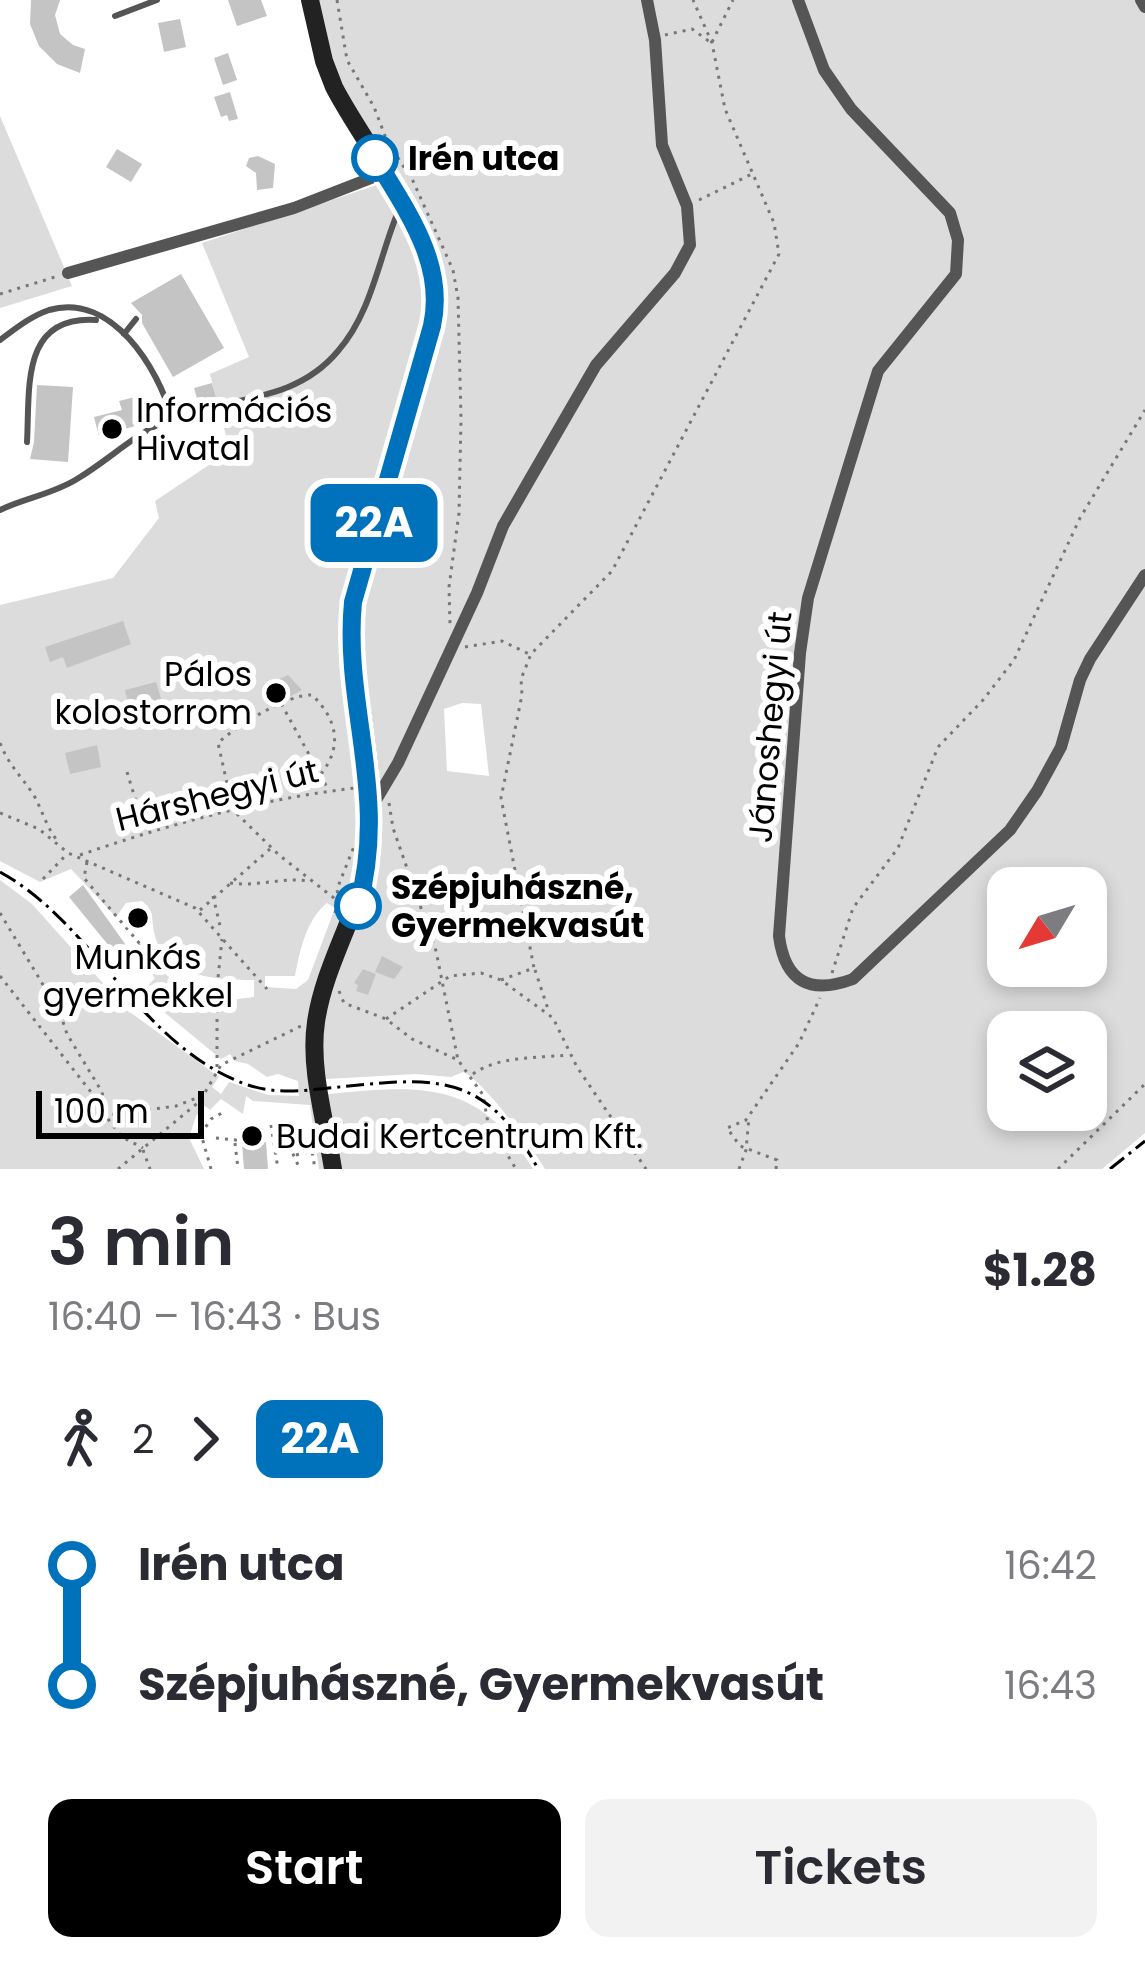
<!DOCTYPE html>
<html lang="en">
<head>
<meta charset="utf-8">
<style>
  body { margin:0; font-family:Poppins,sans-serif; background:#f2f2f3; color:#2b2b33; height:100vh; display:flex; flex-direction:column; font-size:45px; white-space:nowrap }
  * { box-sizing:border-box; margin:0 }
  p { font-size:39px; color:#7c7c81 }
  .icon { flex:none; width:66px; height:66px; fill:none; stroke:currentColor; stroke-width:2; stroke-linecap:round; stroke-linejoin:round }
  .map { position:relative; height:1169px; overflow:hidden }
  .panel { display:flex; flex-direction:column; background:#fff; flex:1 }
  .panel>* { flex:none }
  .badge { padding:0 24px; border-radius:18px; font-size:42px; line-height:78px }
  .needle { width:78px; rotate:232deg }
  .buttons { position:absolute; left:987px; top:867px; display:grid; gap:24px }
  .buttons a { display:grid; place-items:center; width:120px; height:120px; border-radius:24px; background:#fff; box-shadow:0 6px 18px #0003; font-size:60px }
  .scale { position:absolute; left:36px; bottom:30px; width:168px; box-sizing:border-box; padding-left:12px; border:6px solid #000; border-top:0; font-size:33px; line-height:42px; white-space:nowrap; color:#000; -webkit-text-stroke:9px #fff; paint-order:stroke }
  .map>.badge { position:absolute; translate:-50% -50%; box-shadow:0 0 0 6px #fff }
  .legs { display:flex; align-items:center; gap:18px; height:132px; padding:0 48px; font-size:39px }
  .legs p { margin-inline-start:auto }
  .summary { display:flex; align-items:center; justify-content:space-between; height:204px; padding:0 48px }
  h1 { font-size:66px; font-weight:600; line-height:90px }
  .primary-button { display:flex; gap:24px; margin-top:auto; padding:24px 48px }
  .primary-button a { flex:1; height:138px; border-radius:24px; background:#000; color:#fff; font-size:48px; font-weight:600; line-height:138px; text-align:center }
  .primary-button a+a { background:#f2f2f3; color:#2b2b33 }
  ul { padding:0 48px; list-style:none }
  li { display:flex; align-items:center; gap:42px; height:120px; font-size:45px }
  li i { display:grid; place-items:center; width:18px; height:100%; margin:0 15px; background:currentColor }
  li i::after { content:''; width:30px; height:30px; margin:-15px; border:9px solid; border-radius:50%; background:#fff }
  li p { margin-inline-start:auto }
  li:first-child i { background:linear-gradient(#0000 50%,currentColor 0) }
  li:last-child i { background:linear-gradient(currentColor 50%,#0000 0) }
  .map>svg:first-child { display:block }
  .green { fill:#dcdcdc; fill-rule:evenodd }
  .building { fill:#c4c4c4 }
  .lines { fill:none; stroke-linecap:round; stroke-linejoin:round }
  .path { stroke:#777; stroke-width:3; stroke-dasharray:3 6; stroke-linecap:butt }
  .service { stroke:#555; stroke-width:6 }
  .minor { stroke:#555; stroke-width:12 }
  .secondary { stroke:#222; stroke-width:18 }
  .rail { stroke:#000; stroke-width:3; stroke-dasharray:18 6 3 6; stroke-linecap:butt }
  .line-1-casing { stroke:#fff; stroke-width:27 }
  .line-1 { stroke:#0072bc; stroke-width:18 }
  .stop-1-dot { fill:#fff; stroke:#0072bc; stroke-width:6 }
  .poi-dot { fill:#000; stroke:#fff; stroke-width:4.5 }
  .labels { text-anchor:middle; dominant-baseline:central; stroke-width:12; stroke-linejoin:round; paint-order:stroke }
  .stop-label { font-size:33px; font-weight:bold; fill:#000; stroke:#fff; text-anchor:start }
  .poi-label { font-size:33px; fill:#000; stroke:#fff; text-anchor:start }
  .street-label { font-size:33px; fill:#000; stroke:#fff }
</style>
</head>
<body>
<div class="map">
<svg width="1145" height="1169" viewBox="0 0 1145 1169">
  <rect width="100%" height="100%" fill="#fff"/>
  <g class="green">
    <path d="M318 0H1145V1133L1102 1169H545C532 1147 483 1080 463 1072L451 1077 416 1074 326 1079 327 1094C422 1085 478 1079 533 1169H319L310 1105 253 1101 246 1096 243 1114 221 1099 210 1110 205 1106 196 1116 189 1138 204 1169H0V880L32 904 127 1010 219 1077 212 1087 221 1094 229 1082 268 1095 299 1096 298 1081 278 1074 267 1077 248 1064 235 1061 230 1054 221 1059 164 1012 145 989 155 978 136 955 143 950C179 991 196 1006 254 997V980C220 980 166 978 155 936 151 921 155 911 142 901L126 903 116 917 71 869 40 882 0 861V605L113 578 159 518 155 501 230 451 210 374 249 357 202 243 377 185 358 152 378 141 368 136 333 65ZM462 703 481 704 489 776 447 771 444 709ZM1008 888H1086V966H1008ZM327 903 335 908 308 980 296 989 265 987V976H295C300 950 306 920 327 903ZM1008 1032H1086V1110H1008Z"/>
    <path d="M0 116 72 286 0 308Z"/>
  </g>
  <g class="building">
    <path d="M31 0H60L55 15 60 34 73 45 85 49 80 73 57 64 39 46 30 24Z"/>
    <path d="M228 0H261L267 16 237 26Z"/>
    <path d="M180 19 186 47 164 52 158 23Z"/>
    <path d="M228 53 237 80 223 85 214 58Z"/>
    <path d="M230 92 238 119 229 121 227 115 221 117 214 97Z"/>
    <path d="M117 149 142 164 131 182 106 167Z"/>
    <path d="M258 156 275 164 273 188 257 190 256 173 246 166 249 158Z"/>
    <path d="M181 274 224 348 173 377 142 323V315L131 303Z"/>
    <path d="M212 383 216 397 198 402 194 388Z"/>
    <path d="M37 385 73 387 68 462 30 459 34 442Z"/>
    <path d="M139 396 146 423 99 436 94 417 122 410 119 401Z"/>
    <path d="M123 621 131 644 67 668 63 657 50 662 45 647Z"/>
    <path d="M288 675 302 690 289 697 279 679Z"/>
    <path d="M156 682 162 702 130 711 125 690Z"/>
    <path d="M97 745 101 767 70 774 65 753Z"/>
    <path d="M83 885 128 948 118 957 69 897Z"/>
    <path d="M382 956 403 967 394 979 375 972Z"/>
    <path d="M363 969 376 974 368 995 356 991 358 985 354 983Z"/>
    <path d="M266 1142 268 1169H244L242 1144Z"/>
  </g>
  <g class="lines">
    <g class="path">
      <path d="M337 0 347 60 374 107 387 141 413 181 453 270 458 298 461 419 459 513 449 587 450 625"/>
      <path d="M665 35 692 29 710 42"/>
      <path d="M712 42 733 0"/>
      <path d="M699 200 754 173"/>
      <path d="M0 294 55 277"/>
      <path d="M465 647 502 641 529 654"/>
      <path d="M277 696 328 789"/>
      <path d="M0 743C8 764 21 776 33 794 42 809 45 824 56 839"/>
      <path d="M127 772 145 831"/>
      <path d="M321 774C343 746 337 719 312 695 287 694 235 727 218 743L233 810 279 855 339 902 333 918"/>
      <path d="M389 803 393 828 436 951 458 1060"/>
      <path d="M0 813 39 829 68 853 195 908 267 989"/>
      <path d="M80 855C170 824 261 799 355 788"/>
      <path d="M87 862 84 878 140 944"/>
      <path d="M43 879 67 854"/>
      <path d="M230 883C258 887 282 877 309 881"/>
      <path d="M213 896 221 930"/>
      <path d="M339 902 337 889 355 844"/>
      <path d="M200 910 270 849"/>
      <path d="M0 913 60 1013 67 1034 102 1092 108 1119 122 1137 143 1148"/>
      <path d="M110 969 140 944 155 951"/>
      <path d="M535 970 549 1012"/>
      <path d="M832 973 853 908 898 848 938 747 983 700 1014 660 1080 518 1145 410"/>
      <path d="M0 976 109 1115 176 1106 204 1095"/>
      <path d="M501 980 534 968 501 798 522 695 521 679 531 654 612 571 779 254 774 223 725 109 712 43 693 0"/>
      <path d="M339 991 344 1003 386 1019 412 1039 458 1060 483 1095 488 1123 516 1169"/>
      <path d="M386 1019 450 976 481 973 501 980 553 1018 577 1067 646 1169"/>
      <path d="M217 1067V988L222 939"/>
      <path d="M473 1074C498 1056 538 1058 568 1055"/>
      <path d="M271 1125 278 1169"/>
      <path d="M216 1138 255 1142"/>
      <path d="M235 1143 238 1169"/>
      <path d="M143 1150 150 1169"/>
      <path d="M276 1150 292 1152 300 1169"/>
      <path d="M296 1155 312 1151 315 1169"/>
      <path d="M118 1169 200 1101 221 1065 301 1026"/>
      <path d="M211 1169 201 1134 211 1119 222 1113"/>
      <path d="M739 1169 746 1150 749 1117"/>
      <path d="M776 1169 777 1160 740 1146 727 1128 746 1120 799 1043 820 998"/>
      <path d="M1058 1169 1145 1084"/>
    </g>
    <g class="service">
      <path d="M115 16 157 0"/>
      <path d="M124 334 136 319"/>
      <path d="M0 340C15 329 31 316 49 310 112 292 158 368 172 418"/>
      <path d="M27 442C30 389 20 315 96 320"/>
      <path d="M0 510C25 498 53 494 77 479 109 460 134 434 170 419 229 396 294 404 338 351 373 311 379 255 400 207"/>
    </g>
    <g class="minor">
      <path d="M798 0 824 70 851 109 950 213 958 240 956 274 878 371 808 598 800 653 779 936C785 982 810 995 853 979L1010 830 1037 791 1061 747 1080 680 1090 659 1145 575"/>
      <path d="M1141 0 1145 7"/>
      <path d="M68 273 294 208 384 173"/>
      <path d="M373 805 398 763 477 593 503 526 530 479 596 365 675 273 690 245 687 206 662 145 655 40 647 0"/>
    </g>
    <path class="secondary" d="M310 0 324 61 334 87C370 157 450 243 432 326L353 602 352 632C357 701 378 775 370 845 363 909 325 960 316 1022 309 1069 326 1123 333 1169"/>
    <g class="rail">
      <path d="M0 872C95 924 141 1048 248 1085 275 1094 302 1091 329 1088 430 1078 484 1067 538 1169"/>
      <path d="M1110 1169 1145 1141"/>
    </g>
  </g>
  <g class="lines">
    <g class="line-1-casing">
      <path id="line-1" d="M358 906C389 794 343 707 353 602L432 326C446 263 406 210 375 158"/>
    </g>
    <use href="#line-1" class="line-1"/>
  </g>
  <g class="stop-1-dot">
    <circle cx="375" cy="158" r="21"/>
    <circle cx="358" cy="906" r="21"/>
  </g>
  <g class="poi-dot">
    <circle cx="112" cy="429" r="12"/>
    <circle cx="276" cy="693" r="12"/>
    <circle cx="138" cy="918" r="12"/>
    <circle cx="252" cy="1136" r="12"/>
  </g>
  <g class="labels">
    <g class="stop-label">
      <text x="408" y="158">Irén utca</text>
      <text x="391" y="887">Szépjuhászné,<tspan x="391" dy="38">Gyermekvasút</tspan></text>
    </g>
    <g class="poi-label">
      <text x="136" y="410">Információs<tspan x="136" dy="38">Hivatal</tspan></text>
      <text x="252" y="674" text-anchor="end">Pálos<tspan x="252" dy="38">kolostorrom</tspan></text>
      <text x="138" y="957" text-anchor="middle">Munkás<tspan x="138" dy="38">gyermekkel</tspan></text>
      <text x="276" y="1136">Budai Kertcentrum Kft.</text>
    </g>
    <g class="street-label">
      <text transform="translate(770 727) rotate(-85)">Jánoshegyi út</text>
      <text transform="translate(217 795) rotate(-14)">Hárshegyi út</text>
    </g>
  </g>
</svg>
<div class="buttons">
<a><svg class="needle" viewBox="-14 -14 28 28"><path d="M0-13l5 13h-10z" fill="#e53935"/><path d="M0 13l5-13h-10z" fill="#7c7c81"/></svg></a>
<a><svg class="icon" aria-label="layers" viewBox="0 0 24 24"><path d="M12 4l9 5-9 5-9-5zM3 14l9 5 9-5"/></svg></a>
</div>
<div class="scale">100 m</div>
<b class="badge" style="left:374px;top:523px;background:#0072bc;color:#fff">22A</b>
</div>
<section class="panel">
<div class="summary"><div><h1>3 min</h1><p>16:40 – 16:43 · Bus</p></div><b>$1.28</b></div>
<div class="legs"><svg class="icon" aria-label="walk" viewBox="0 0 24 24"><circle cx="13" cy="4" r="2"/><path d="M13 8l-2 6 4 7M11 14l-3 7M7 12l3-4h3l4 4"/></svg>2<svg class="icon" aria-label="forward" viewBox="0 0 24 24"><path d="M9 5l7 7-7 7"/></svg><b class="badge" style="background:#0072bc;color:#fff">22A</b></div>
<ul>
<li><i style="color:#0072bc"></i><b>Irén utca</b><p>16:42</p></li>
<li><i style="color:#0072bc"></i><b>Szépjuhászné, Gyermekvasút</b><p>16:43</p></li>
</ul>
<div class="primary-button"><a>Start</a><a>Tickets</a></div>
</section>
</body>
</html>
